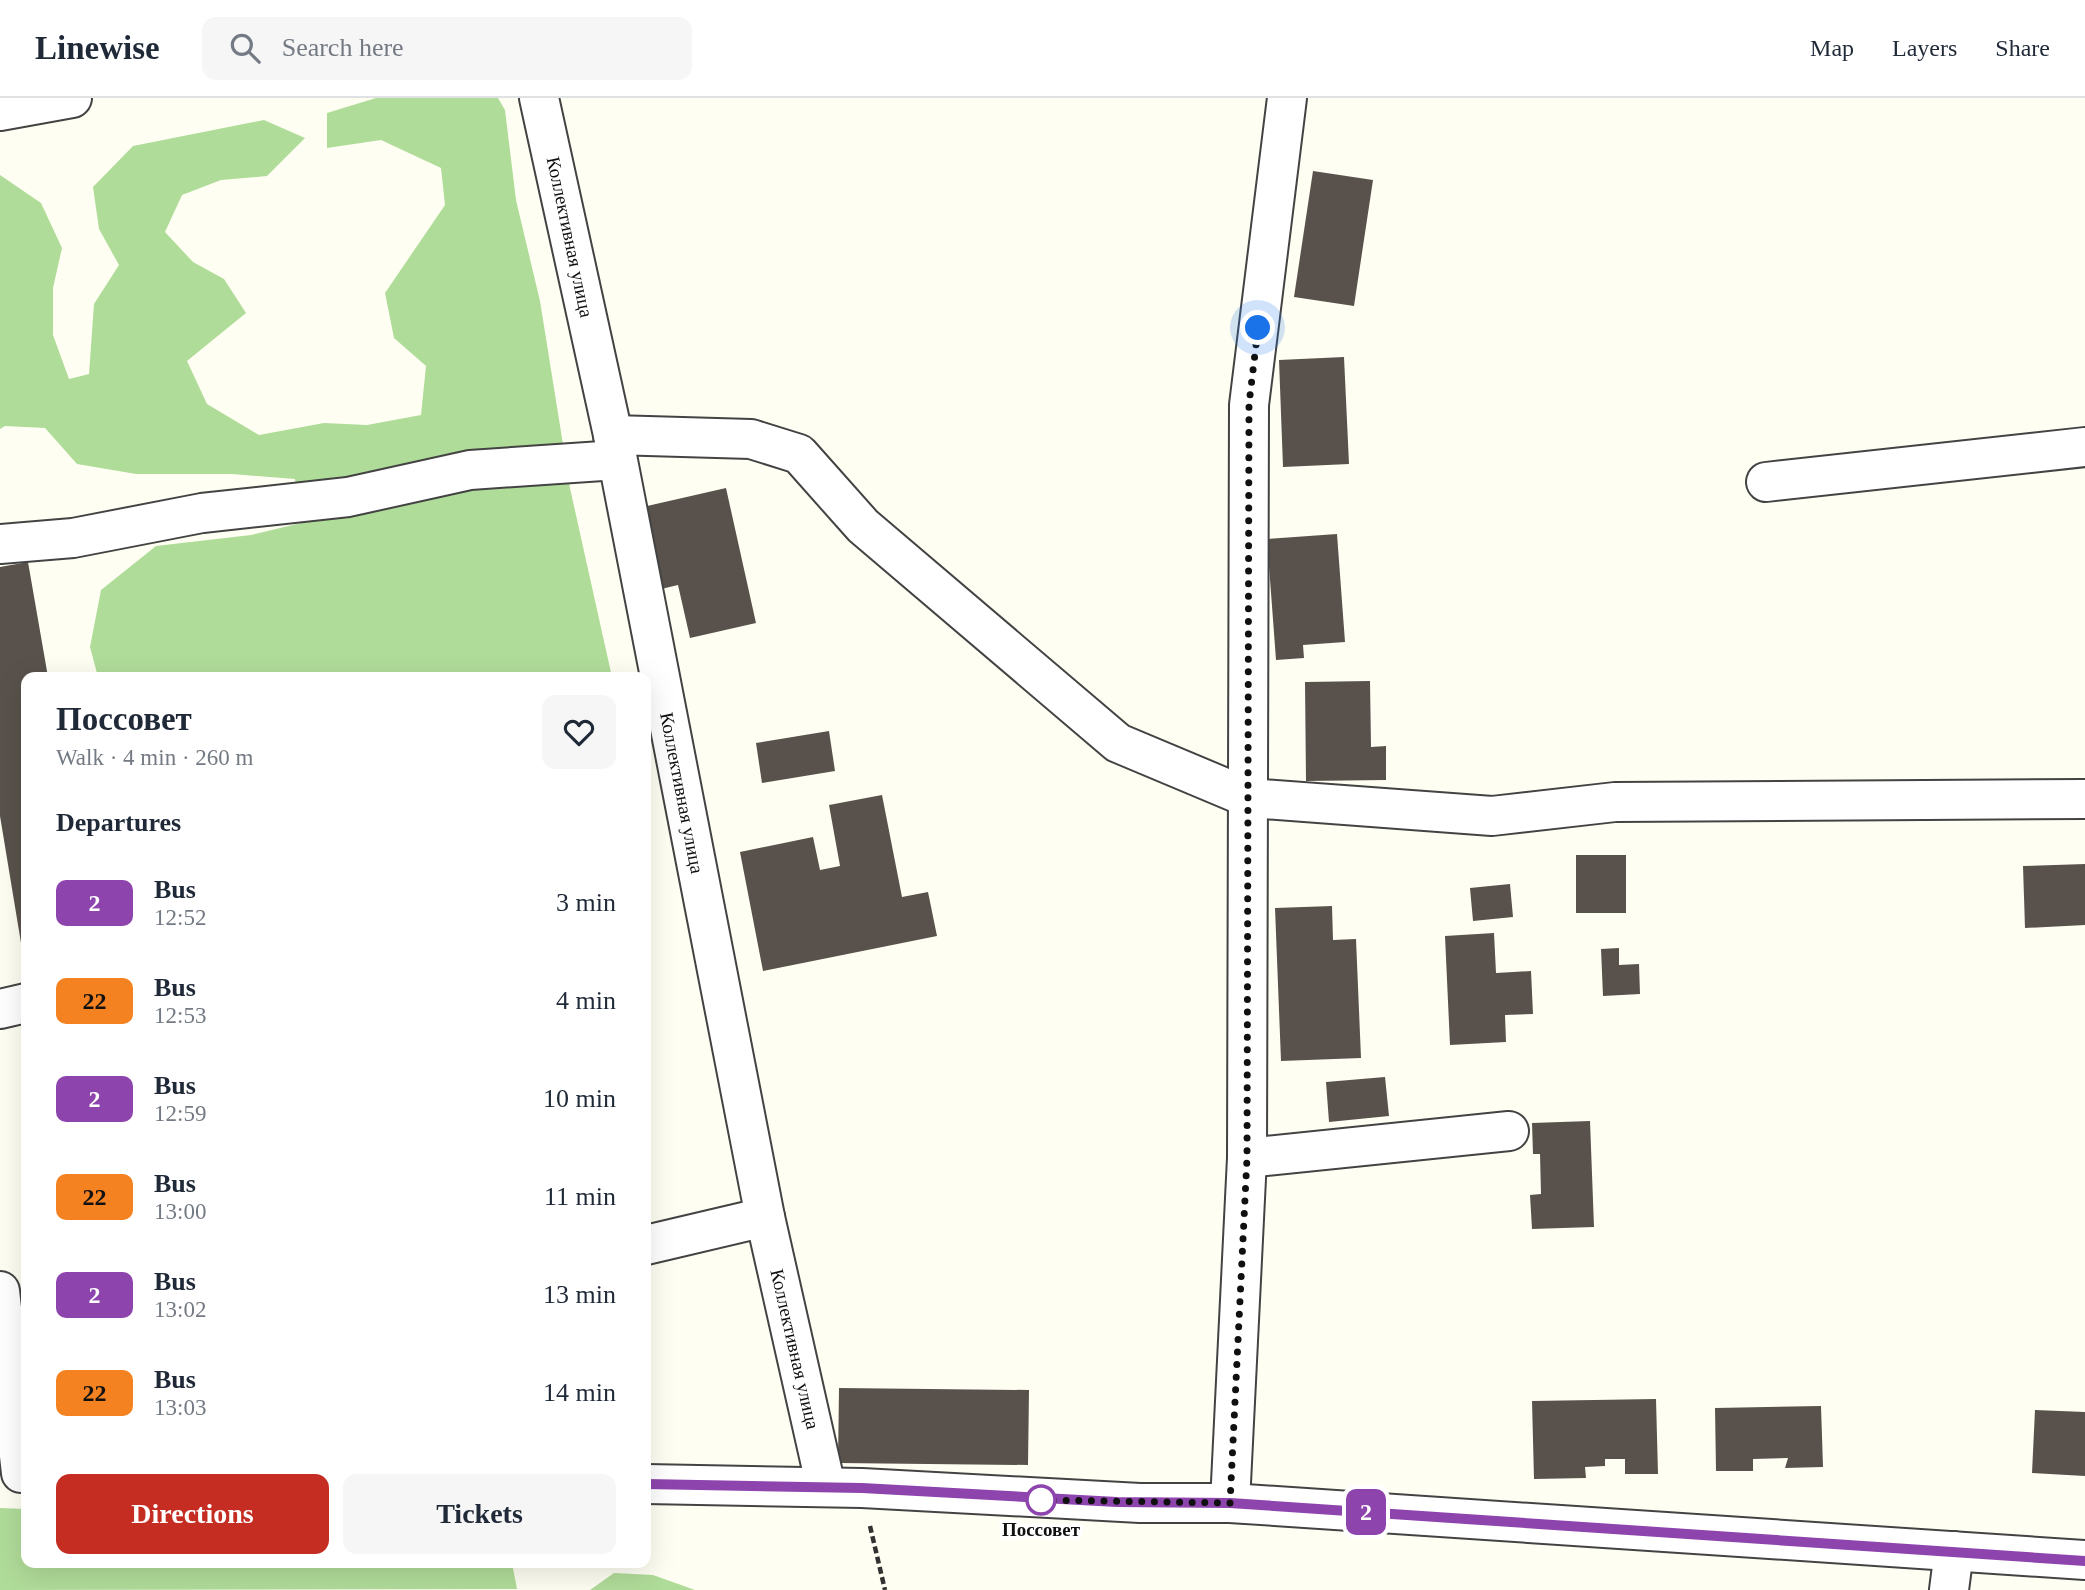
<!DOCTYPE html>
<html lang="en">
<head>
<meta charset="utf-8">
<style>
  body { margin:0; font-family:Georgia,serif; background:#f6f6f7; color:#1f2937; height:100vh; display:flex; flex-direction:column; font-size:26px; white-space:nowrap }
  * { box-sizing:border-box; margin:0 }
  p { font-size:23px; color:#747a83 }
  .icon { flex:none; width:38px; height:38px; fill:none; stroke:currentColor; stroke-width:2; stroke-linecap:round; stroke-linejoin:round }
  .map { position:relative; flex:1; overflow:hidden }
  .drawer { position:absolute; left:21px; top:574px; width:630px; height:896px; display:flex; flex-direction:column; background:#fff; border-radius:14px; box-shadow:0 7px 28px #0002 }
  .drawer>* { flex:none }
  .badge { padding:0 14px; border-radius:10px; font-size:24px; line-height:46px }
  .you { position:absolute; width:35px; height:35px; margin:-18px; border:5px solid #fff; border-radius:50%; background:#1a73e8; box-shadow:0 0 0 10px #1a73e833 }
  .map>.badge { position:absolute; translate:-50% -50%; box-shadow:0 0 0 4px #fff }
  h2 { padding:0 35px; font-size:26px; line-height:63px }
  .round { display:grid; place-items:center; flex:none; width:74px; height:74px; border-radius:14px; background:#f6f6f7 }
  .head { display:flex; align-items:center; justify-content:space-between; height:119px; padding:0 35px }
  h1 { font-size:33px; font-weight:700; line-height:52px }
  .cta { display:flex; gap:14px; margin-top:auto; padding:14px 35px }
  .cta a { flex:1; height:80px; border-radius:14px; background:#c52d23; color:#fff; font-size:28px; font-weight:700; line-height:80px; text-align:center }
  .cta a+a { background:#f6f6f7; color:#1f2937 }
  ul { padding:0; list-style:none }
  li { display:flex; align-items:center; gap:21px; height:98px; padding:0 35px }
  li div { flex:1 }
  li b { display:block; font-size:26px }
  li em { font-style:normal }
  li .badge { min-width:77px; font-weight:700; text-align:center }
  header { display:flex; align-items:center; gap:42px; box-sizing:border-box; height:98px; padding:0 35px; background:#fff; border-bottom:2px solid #e0e1e3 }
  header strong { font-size:33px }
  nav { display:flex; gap:38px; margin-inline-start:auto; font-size:24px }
  .search { width:490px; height:63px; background:#f6f6f7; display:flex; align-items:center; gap:18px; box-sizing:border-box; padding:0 24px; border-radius:14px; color:#747a83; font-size:26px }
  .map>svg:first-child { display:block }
  .forest { fill:#b0dc99 }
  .building { fill:#59524c }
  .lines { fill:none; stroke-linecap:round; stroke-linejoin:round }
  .minor-casing { stroke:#434343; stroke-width:42 }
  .path { stroke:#323232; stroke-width:4.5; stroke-dasharray:7 3.5; stroke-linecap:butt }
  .minor { stroke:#fff; stroke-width:38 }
  .line-casing { stroke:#fff; stroke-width:16 }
  .line { stroke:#8e44ad; stroke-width:10 }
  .walk { stroke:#101010; stroke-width:7; stroke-dasharray:0 12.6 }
  .stop-dot { fill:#fff; stroke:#8e44ad; stroke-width:3.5 }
  .labels { text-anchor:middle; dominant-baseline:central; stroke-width:7; stroke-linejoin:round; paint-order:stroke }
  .street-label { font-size:19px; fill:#101010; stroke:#fff }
  .stop-label { font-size:19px; font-weight:bold; fill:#101010; stroke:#fff }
</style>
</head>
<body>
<header>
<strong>Linewise</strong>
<div class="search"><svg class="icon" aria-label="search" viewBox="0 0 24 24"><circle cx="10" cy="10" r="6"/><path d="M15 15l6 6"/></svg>Search here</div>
<nav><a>Map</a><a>Layers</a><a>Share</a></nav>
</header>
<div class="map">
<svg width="2085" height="1492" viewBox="0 0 2085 1492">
  <rect width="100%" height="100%" fill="#fffef2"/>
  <g class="forest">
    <path d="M376 0H498L505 12 516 102 540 203 570 390 612 579H98L90 549 101 492 156 448 251 437 301 425 295 381 232 376H136L77 366 45 330 5 328 0 331V77L41 105 62 150 53 190V237L69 281 89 276 94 206 119 167 99 131 93 89 133 48 264 22 305 40 267 78 221 82 182 97 165 134 193 164 224 181 246 215 187 263 207 306 259 337 324 325 367 327 421 317 426 268 394 240 385 195 445 107 441 70 381 42 327 50V15Z"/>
    <path d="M0 1410 26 1411V1465H512L517 1491 0 1492Z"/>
    <path d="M614 1475 653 1477 695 1492H590Z"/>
  </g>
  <g class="building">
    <path d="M1313 73 1373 82 1354 208 1294 199Z"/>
    <path d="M1344 259 1349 366 1283 369 1279 262Z"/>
    <path d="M726 390 756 525 690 540 678 487 653 493 634 411Z"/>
    <path d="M1337 436 1345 544 1303 547 1304 560 1276 562 1267 441Z"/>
    <path d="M28 464 48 579H26V851H22L0 718V469Z"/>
    <path d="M1370 583 1371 649 1386 648V682L1306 683 1305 584Z"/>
    <path d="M829 633 835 673 762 685 756 645Z"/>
    <path d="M882 697 902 799 928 794 937 838 763 873 740 754 813 739 820 772 840 768 829 707Z"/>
    <rect x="1576" y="757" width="50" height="58"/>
    <path d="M2085 766V827L2025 830 2023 768Z"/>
    <path d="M1510 786 1513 819 1473 823 1470 790Z"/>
    <path d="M1332 808 1333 842 1356 841 1361 960 1281 963 1275 810Z"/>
    <path d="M1494 835 1496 875 1531 873 1533 916 1505 917 1506 944 1450 947 1445 838Z"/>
    <path d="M1619 850V867L1639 866 1640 896 1603 898 1601 851Z"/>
    <path d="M1385 979 1389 1018 1329 1024 1326 984Z"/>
    <path d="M1590 1023 1594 1129 1532 1131 1530 1097 1541 1096 1540 1056H1533L1532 1025Z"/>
    <path d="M839 1290 1029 1292 1028 1367 838 1365Z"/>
    <path d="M1656 1301 1658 1376H1625V1361H1605V1368L1585 1369 1586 1380 1534 1381 1532 1303Z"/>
    <path d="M1821 1308 1823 1369 1785 1370 1788 1360 1753 1361V1373H1716L1715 1310Z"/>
    <path d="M2035 1312 2085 1314V1378L2032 1375Z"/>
  </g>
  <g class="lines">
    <g class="minor-casing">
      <g id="minor">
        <path d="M539 0 613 337 765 1119 826 1389"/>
        <path d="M0 13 72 0"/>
        <path d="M613 337 751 341 799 356 863 428 1118 645 1249 700 1492 718 1615 704 2085 701"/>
        <path d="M1766 384 2085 349"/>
        <path d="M0 446 73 440 202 415 348 399 470 372 617 362"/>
        <path d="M0 911 26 905"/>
        <path d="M1247 1060 1509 1033"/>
        <path d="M646 1147 765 1119"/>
        <path d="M0 1193 21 1375"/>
        <path d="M646 1386 862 1390 1140 1405H1230L2085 1462"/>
        <path d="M1230 1405 1247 1060 1249 307 1287 0"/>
        <path d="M1949 1492 1954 1453"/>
      </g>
    </g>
    <path class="path" d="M870 1428 885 1492"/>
    <use href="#minor" class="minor"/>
  </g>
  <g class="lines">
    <g class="line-casing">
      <path id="line" d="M646 1386 862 1390 1117 1404 1230 1405 2085 1463"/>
    </g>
    <use href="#line" class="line"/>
    <path class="walk" d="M1041 1402 1230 1405 1247 1060 1249 306 1258 230"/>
  </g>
  <circle class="stop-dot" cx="1041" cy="1402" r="14"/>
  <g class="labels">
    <g class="street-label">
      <text transform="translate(570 139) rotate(78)">Коллективная улица</text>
      <text transform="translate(682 695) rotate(79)">Коллективная улица</text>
      <text transform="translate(795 1251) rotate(77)">Коллективная улица</text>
    </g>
    <g class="stop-label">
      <text x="1041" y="1431">Поссовет</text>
    </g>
  </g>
</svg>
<div class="you" style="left:1258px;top:230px"></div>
<b class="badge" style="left:1366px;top:1414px;background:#8e44ad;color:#fff">2</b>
<section class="drawer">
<div class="head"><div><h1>Поссовет</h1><p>Walk · 4 min · 260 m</p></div><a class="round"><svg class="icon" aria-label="heart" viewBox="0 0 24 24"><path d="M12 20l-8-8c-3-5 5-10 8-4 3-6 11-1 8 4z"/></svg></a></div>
<h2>Departures</h2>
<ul>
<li><span class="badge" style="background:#8e44ad;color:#fff">2</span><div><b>Bus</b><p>12:52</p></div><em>3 min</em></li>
<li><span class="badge" style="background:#f58220;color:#111">22</span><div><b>Bus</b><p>12:53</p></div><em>4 min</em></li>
<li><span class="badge" style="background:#8e44ad;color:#fff">2</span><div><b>Bus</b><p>12:59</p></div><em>10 min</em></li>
<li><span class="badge" style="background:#f58220;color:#111">22</span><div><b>Bus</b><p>13:00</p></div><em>11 min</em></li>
<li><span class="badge" style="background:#8e44ad;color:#fff">2</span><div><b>Bus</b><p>13:02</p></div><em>13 min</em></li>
<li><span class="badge" style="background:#f58220;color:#111">22</span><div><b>Bus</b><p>13:03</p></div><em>14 min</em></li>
</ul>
<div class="cta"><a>Directions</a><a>Tickets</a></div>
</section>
</div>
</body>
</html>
